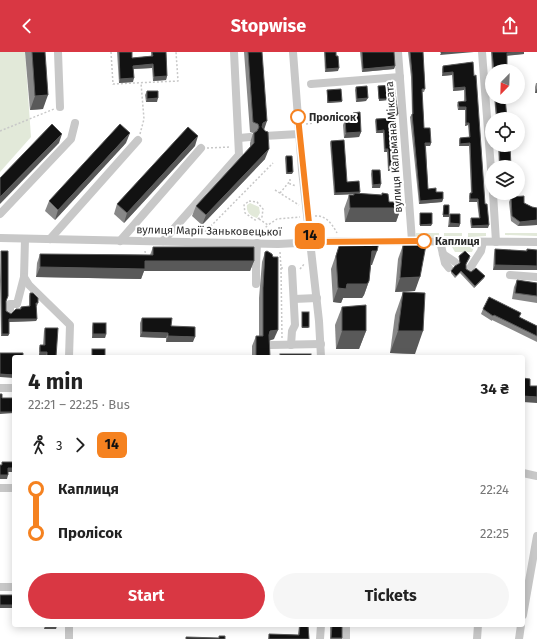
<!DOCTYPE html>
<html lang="en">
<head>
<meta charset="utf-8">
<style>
  body { margin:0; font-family:"Fira Sans",sans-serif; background:#f6f6f6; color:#222; height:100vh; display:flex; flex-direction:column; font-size:15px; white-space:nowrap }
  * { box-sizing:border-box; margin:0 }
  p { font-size:13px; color:#767676 }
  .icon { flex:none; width:22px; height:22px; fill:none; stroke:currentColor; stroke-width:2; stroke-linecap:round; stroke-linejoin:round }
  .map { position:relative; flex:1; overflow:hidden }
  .sheet { position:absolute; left:12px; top:303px; width:513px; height:272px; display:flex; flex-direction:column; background:#fff; border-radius:4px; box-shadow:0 2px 10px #0003 }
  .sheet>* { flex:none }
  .badge { padding:0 8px; border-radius:6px; font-size:14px; line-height:26px }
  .needle { width:26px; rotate:203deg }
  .tools { position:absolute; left:485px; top:12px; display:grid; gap:8px }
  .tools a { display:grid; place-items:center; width:40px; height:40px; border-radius:50%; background:#fff; box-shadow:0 2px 10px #0003; font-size:20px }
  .map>.badge { position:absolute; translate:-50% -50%; box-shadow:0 0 0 2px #fff }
  .legs { display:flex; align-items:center; gap:6px; height:44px; padding:0 16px; font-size:13px }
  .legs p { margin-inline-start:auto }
  .head { display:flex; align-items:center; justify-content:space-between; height:68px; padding:0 16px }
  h1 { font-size:22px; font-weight:700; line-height:30px }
  .action { display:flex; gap:8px; margin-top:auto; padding:8px 16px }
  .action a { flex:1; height:46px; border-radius:24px; background:#d93743; color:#fff; font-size:16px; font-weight:700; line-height:46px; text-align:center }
  .action a+a { background:#f6f6f6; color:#222 }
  ul { padding:0 16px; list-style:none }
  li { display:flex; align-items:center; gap:14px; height:44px; font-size:15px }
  li i { display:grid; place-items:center; width:6px; height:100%; margin:0 5px; background:currentColor }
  li i::after { content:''; width:10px; height:10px; margin:-5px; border:3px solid; border-radius:50%; background:#fff }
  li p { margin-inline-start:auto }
  li:first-child i { background:linear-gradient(#0000 50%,currentColor 0) }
  li:last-child i { background:linear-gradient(currentColor 50%,#0000 0) }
  header { display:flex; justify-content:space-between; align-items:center; height:52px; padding:0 16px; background:#d93743; color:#fff; font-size:18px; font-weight:700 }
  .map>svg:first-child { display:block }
  .green { fill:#e2e9d9 }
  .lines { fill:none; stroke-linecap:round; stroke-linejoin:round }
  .path { stroke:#c8c8c8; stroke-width:1.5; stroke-dasharray:2 2; stroke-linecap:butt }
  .minor { stroke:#c8c8c8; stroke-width:8 }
  .wall { fill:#888 }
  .shaded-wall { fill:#595959 }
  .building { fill:#121212; stroke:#595959 }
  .line-1-casing { stroke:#fff; stroke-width:9 }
  .line-1 { stroke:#f58220; stroke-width:6 }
  .stop-1-dot { fill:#fff; stroke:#f58220; stroke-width:2 }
  .labels { text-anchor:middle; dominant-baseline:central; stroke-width:4; stroke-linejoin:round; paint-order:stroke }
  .stop-label { font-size:11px; font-weight:bold; fill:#2b2b2b; stroke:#fff; text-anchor:start }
  .street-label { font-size:11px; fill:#2b2b2b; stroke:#fff }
</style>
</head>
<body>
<header><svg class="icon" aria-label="back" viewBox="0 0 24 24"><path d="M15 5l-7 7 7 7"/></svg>Stopwise<svg class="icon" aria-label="share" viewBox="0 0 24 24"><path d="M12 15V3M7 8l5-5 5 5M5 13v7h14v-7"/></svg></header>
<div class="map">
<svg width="537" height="587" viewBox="0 0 537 587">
  <rect width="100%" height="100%" fill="#fff"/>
  <g class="green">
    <path d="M0 0H25L31 85 0 120Z"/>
    <path d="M250 151 259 155 260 161 257 166C250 164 246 160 247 153Z"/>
    <rect x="416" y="181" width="23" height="4"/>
    <rect x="444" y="181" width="18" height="3"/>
    <path d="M468 181H486V184L468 185Z"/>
    <path d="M505 181H537V184L505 183Z"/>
    <path d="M452 195H474L472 200H455Z"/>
  </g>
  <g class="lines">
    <g class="path">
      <path d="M111 0 113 32 178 29 176 0"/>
      <path d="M306 72 314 71"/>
      <path d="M0 79 54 57"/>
      <path d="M140 82 144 67 141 31"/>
      <path d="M207 96 231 95"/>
      <path d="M290 127V132L296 134"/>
      <path d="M275 138 299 153"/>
      <path d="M280 141 290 129"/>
      <path d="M249 149 257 150 263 157 262 165 255 168 245 161 244 153Z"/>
      <path d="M315 164C326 163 332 172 337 181"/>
      <path d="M259 167 268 173 277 167 300 165"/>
      <path d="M205 180 273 111"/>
      <path d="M260 181 268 173"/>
      <path d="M145 199 146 205"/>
      <path d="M280 200 281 216H284"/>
      <path d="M281 216 282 286"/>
      <path d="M300 217 305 211"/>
    </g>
    <g class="minor">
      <path d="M58 0 60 55"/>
      <path d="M293 0 302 118 319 269 321 305"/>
      <path d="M398 0 412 189"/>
      <path d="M482 0 492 130"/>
      <path d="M311 32 400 25"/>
      <path d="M264 84 299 82"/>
      <path d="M239 86 250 85"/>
      <path d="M493 141 496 190"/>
      <path d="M0 162 71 87 75 71"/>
      <path d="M0 186 278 192 338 189 537 190"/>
      <path d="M25 187 24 225 29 233 70 273 69 305"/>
      <path d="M50 187 138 88"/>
      <path d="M120 189 201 96"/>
      <path d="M163 189 239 103 234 0"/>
      <path d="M440 189 445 211 449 216"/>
      <path d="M443 202 455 210"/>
      <path d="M256 215 257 191"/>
      <path d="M470 216 481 199 483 190"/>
      <path d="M510 223 537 225"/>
      <path d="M256 232V218"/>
      <path d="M294 247 317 246"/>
      <path d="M10 259V252H17L24 225"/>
      <path d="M271 293 321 292"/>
      <path d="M291 293 292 279 295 273 292 217"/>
      <path d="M0 336H14"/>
      <path d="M523 421 537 424"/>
      <path d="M0 436H14"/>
      <path d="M0 535H14"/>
      <path d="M523 563 537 484"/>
      <path d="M69 587V573"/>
      <path d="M320 587 321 573"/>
      <path d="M346 587V573"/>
      <path d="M477 587 478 573"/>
      <path d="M519 587 521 573"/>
    </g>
  </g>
  <g class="wall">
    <path d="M25 0H45L43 57 30 58Z"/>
    <path d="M117 0H132V6L151 4V0H166L167 24 166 28 153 29 152 16 133 17V30L119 31Z"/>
    <path d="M244 0H262L264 78 265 107 202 173 192 164 196 154 250 95V91L253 81 250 80Z"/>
    <path d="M324 0H336L338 19 325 20Z"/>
    <path d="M360 0H394L395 14 394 17 362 20Z"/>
    <path d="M408 0H423L425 37 424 40H422L424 76 431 91 430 94H426L428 137 436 140 443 147 442 150 419 152 410 65 412 62 411 25Z"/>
    <path d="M491 0H524V2L507 3V19H492Z"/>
    <path d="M473 10 485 152 488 176H471L470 169 471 166H479L477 150H469V144L470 141H471L469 94H459V88L460 86 469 85 468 73 465 74V58H458L457 53 458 50H464V38L453 39 452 23 442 24V17L443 14Z"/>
    <path d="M536 31H537V41H535V35Z"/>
    <path d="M394 33 397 64H389L388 48 379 49 378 36V34Z"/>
    <path d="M356 35 366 49 356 50 355 38Z"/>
    <path d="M327 38 342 49V50L327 51Z"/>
    <path d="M147 39 157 50H146L145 43Z"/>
    <path d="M494 45H505L507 67H496Z"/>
    <path d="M353 61 361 80 359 85 344 86 343 73 345 68 351 67Z"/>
    <path d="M395 66 398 118 388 119 387 100H384L383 81H376L375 69 376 67Z"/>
    <path d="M331 89 347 130 360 142 382 143V141L389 150 401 156 396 170H345L344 157 349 143H353V142L334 143 330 91Z"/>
    <path d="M126 91 55 168 45 159 49 149Z"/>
    <path d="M498 93H510L511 115H499Z"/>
    <path d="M195 94 124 171 114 162 117 152Z"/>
    <path d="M286 104 292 122H286L285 106Z"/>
    <path d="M372 118 380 136H372L371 122Z"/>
    <path d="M511 145 524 151 532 155 537 156V173L518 174 511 169 509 150Z"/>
    <path d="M444 153 449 163 450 162 460 172 459 175H448L449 165H443V154Z"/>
    <path d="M403 193 415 239 395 240 398 207Z"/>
    <path d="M339 194 372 213H371L369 229 364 243 362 246H343L341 251 333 250 331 217Z"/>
    <path d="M153 195 254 209 250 219H144L141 227 36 225 37 211 40 202 150 203Z"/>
    <path d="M495 197 526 199 527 197 537 198V218H493L494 202Z"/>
    <path d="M1 199 7 247 6 250V259L11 262 20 257 21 255 29 254V244L30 241 38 251 37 254H36L37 267 36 269 9 270V282L8 284H1L0 229Z"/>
    <path d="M265 200 274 287 269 289 270 305H252V294L256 284H259V246L262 210Z"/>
    <path d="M459 204 470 206 466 212V217L471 220 485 224 484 226 474 236 460 221 455 226 451 221V219L460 211 459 206Z"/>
    <path d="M517 228 537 231V251L512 247 514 235Z"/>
    <path d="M403 240 415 302 390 301 395 263Z"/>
    <path d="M342 255 366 279 359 297H336L335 273Z"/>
    <path d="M483 257 521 261 519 265 537 274V290L492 268V269L481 262Z"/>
    <path d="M142 266 171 274 193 290H166V286L140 285V271Z"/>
    <path d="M93 271 106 282 105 286H92V275Z"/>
    <path d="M45 276 56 305H46V303H39V296L40 293H43L44 279Z"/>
    <path d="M299 573H308L309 587H268L269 582 298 583Z"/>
    <rect x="330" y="573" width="12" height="14"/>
  </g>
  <g class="shaded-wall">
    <path d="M457 0H474L440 3 441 1Z"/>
    <path d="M519 0H524V2L506 4 507 1Z"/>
    <path d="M153 12 152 16 132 17 133 14Z"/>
    <path d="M395 14 394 17 362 20 363 17Z"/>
    <path d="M339 16 338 19 325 20 326 17Z"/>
    <path d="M453 20 452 23 442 24 443 21Z"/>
    <path d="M167 24 166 28 153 29 154 25Z"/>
    <path d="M134 26 133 30 119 31 120 27Z"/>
    <path d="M465 35 464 38 453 39 454 36Z"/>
    <path d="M537 36V41H535Z"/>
    <path d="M48 43 43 57 30 58 35 44Z"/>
    <path d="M158 46 157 50H146L147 47Z"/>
    <path d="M368 46 366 49 356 50 357 47Z"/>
    <path d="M379 47H389L388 48 379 49Z"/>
    <path d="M342 49V50L327 51 328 50Z"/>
    <path d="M459 55H466L465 58H458Z"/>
    <path d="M390 62H398L397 64H389Z"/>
    <path d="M267 69 264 78 259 81 263 71Z"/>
    <path d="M466 71H469L468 73 465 74Z"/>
    <path d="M384 78 383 81H376L377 79Z"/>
    <path d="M361 80 359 85 344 86 346 81Z"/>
    <path d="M130 81 126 91 55 168 58 158Z"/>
    <path d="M62 82 59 91 0 152V145Z"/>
    <path d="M198 84 195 94 124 171 127 161Z"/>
    <path d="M425 91H431L430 94H424Z"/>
    <path d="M470 91 469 94H459L460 92Z"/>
    <path d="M269 97 265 107 202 173 206 163Z"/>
    <path d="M385 97H388L387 100H384Z"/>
    <path d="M389 116H399L398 118 388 119Z"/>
    <path d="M293 120 292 122H286L287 121Z"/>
    <path d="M381 132 380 136H372L373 133Z"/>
    <path d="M360 140 359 142 334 143 335 141Z"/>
    <path d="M443 147 442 150 419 152 420 149Z"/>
    <path d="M470 147H478L477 150H469Z"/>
    <path d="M350 156H401L396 170H345Z"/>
    <rect x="443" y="163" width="6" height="2"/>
    <path d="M537 168V173L518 174 520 170Z"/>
    <path d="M450 171 460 172 459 175H448Z"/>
    <path d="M432 172 431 174H420V173Z"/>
    <path d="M489 173 488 176H471L472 174Z"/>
    <path d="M372 199H377L372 213H367Z"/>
    <path d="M145 209H254L250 219H144L141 227 36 225 40 215Z"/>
    <path d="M495 213 537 214V218H493Z"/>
    <path d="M485 224 484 226 474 236 475 234Z"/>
    <path d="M420 225 415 239 395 240 400 226Z"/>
    <path d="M369 229 364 243 362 246H343L341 251 333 250 338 236 347 232Z"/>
    <path d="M9 267H37L36 269 8 270Z"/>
    <path d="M302 275H309L308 276H302Z"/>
    <path d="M278 278 274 287 267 289 270 279Z"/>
    <path d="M342 279H366L359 297H336Z"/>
    <path d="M398 279H423L415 302 390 301Z"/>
    <path d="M142 280 168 281 166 286 140 285Z"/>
    <path d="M2 282H9L8 284H1Z"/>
    <path d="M93 282H106L105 286H92Z"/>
    <path d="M168 284 195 285 193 290H166Z"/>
    <path d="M40 300H47L46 303H39Z"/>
    <path d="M0 322 14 323V326L0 325Z"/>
    <path d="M523 344 537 345V351L523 350Z"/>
    <path d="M0 360H14V361L0 362Z"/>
    <path d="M8 416H14V420H7Z"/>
    <path d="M0 423H8L7 427H0Z"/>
    <rect x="0" y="553" width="14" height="3"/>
    <path d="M79 573H91V574H78Z"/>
    <path d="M45 574H57L56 577H44Z"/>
  </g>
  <g class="building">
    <path d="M32 0H45L48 43 35 44Z"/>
    <path d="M119 0H132V6L153 4 152 0H166L167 24 154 25 153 12 133 14 134 26 120 27Z"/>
    <path d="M248 0H262L267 69 263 71 262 75 265 79 268 80 269 97 206 163 196 154 254 91V81L257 79 259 75 258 72 253 70Z"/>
    <path d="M325 0H336V4H338L339 16 326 17Z"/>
    <path d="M362 0H394L395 14 363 17Z"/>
    <path d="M410 0H423L425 37H422L424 76H430L431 91H425L428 137 436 136V140H443V147L420 149 412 62H413L412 22Z"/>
    <path d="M441 0H457L441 1Z"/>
    <path d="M492 0H519L507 1V19H494Z"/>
    <path d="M473 10 474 24 476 23 485 152H487L489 173 472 174 471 166H480L478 147H470V141H472L470 91 460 92V86L470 85 469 71H466V55H459L458 50 466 49 465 35 454 36 453 20 443 21V14Z"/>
    <path d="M394 33 398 62H390L389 47H379L378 34Z"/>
    <path d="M367 34 368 46 357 47 356 35Z"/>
    <path d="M341 37 342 49 328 50 327 38Z"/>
    <path d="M147 39H158V46L147 47Z"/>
    <path d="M495 45H505L507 67H497Z"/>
    <path d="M360 60 361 80 346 81 345 68 354 67 353 61Z"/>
    <path d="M395 66 399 116H389L388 97H385L384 78 377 79 376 67Z"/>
    <path d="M52 72 62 82 0 145V126Z"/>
    <path d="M120 72 130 81 58 158 49 149Z"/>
    <path d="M188 75 198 84 127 161 117 152Z"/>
    <path d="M344 88 347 130 359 129 360 140 335 141 331 89Z"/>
    <path d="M499 93H510L511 115H500Z"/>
    <path d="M286 104H292L293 120 287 121Z"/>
    <path d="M372 118H380L381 132 373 133Z"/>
    <path d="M354 141 382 143V141L388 142 389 150H401V156H350L349 143H354Z"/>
    <path d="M524 144V151L532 155 537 156V168L520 170 512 164 511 145Z"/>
    <path d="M444 153H449V163H443Z"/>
    <path d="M420 161H432V172L420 173Z"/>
    <path d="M450 162H460V172L450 171Z"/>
    <path d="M345 189 379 190 377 199H372L369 229 367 232H347L346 237 338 236 336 204 339 194Z"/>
    <path d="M403 193H426L420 225 400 226Z"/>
    <path d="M153 195H254V209H145V217L40 215V202L153 203Z"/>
    <path d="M495 197 527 199V197L537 198V214L495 213Z"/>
    <path d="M1 199H8V244L6 249V259L11 262 16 257H21V255L30 254V241H33L38 246V251H36L37 267H9V282H2Z"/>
    <path d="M267 199 272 202 273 205H278V278L270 279 269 283 270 305H256V284H263V236L265 200Z"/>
    <path d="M465 199 470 204 466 212V217L471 220 476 216 485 224 475 234 461 219 456 224 451 219 455 214 460 211 459 204Z"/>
    <path d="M517 228 537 231V244L515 241Z"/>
    <path d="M403 240 425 241 423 279H398Z"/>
    <path d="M489 245 521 261 519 265 537 274V284L494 263 493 264 483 257Z"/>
    <path d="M366 253V279H342V255Z"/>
    <rect x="302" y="260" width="7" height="15"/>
    <path d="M142 266H172L171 274 195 275V285L168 284V281L142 280Z"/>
    <rect x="93" y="271" width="13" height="11"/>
    <path d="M45 276H58L56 305H47V300H40V293H45Z"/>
    <rect x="92" y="297" width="13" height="8"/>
    <path d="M0 301H23V305H14V323L0 322Z"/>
    <rect x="280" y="302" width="31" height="3"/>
    <path d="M523 326 530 327V334H537V345L523 344Z"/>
    <path d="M0 342H2V346H14V360H0Z"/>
    <path d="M2 410H14V416H8V423H0V413H2Z"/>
    <rect x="0" y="543" width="14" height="10"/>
    <rect x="45" y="573" width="12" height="1"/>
    <path d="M300 573H308L309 587H269V582L299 583Z"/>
    <path d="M332 573H342V586H331Z"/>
    <path d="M219 584H225V587H186V585L219 586Z"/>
  </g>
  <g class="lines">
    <g class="line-1-casing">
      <path id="line-1" d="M298 65 311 190 424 189"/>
    </g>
    <use href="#line-1" class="line-1"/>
  </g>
  <g class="stop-1-dot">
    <circle cx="298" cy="65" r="7"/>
    <circle cx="424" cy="189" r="7"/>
  </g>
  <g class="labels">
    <g class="stop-label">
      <text x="309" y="65">Пролісок</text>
      <text x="435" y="189">Каплиця</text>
    </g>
    <g class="street-label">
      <text transform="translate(394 95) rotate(-94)">вулиця Кальмана Міксата</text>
      <text transform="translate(209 179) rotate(1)">вулиця Марії Заньковецької</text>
    </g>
  </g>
</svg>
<div class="tools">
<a><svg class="needle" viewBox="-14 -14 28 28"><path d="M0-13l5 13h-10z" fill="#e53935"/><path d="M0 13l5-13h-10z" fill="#767676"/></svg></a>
<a><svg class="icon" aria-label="locate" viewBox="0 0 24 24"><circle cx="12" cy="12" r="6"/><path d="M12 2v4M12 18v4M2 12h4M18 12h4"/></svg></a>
<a><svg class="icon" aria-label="layers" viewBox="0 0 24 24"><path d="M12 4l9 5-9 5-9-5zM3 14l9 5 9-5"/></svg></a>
</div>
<b class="badge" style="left:310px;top:184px;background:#f58220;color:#111">14</b>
<section class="sheet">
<div class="head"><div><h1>4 min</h1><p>22:21 – 22:25 · Bus</p></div><b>34 ₴</b></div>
<div class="legs"><svg class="icon" aria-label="walk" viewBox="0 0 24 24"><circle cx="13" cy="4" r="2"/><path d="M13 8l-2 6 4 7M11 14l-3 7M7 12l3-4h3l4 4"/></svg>3<svg class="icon" aria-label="forward" viewBox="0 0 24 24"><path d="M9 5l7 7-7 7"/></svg><b class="badge" style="background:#f58220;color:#111">14</b></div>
<ul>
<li><i style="color:#f58220"></i><b>Каплиця</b><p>22:24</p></li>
<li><i style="color:#f58220"></i><b>Пролісок</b><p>22:25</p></li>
</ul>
<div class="action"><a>Start</a><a>Tickets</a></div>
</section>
</div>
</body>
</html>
